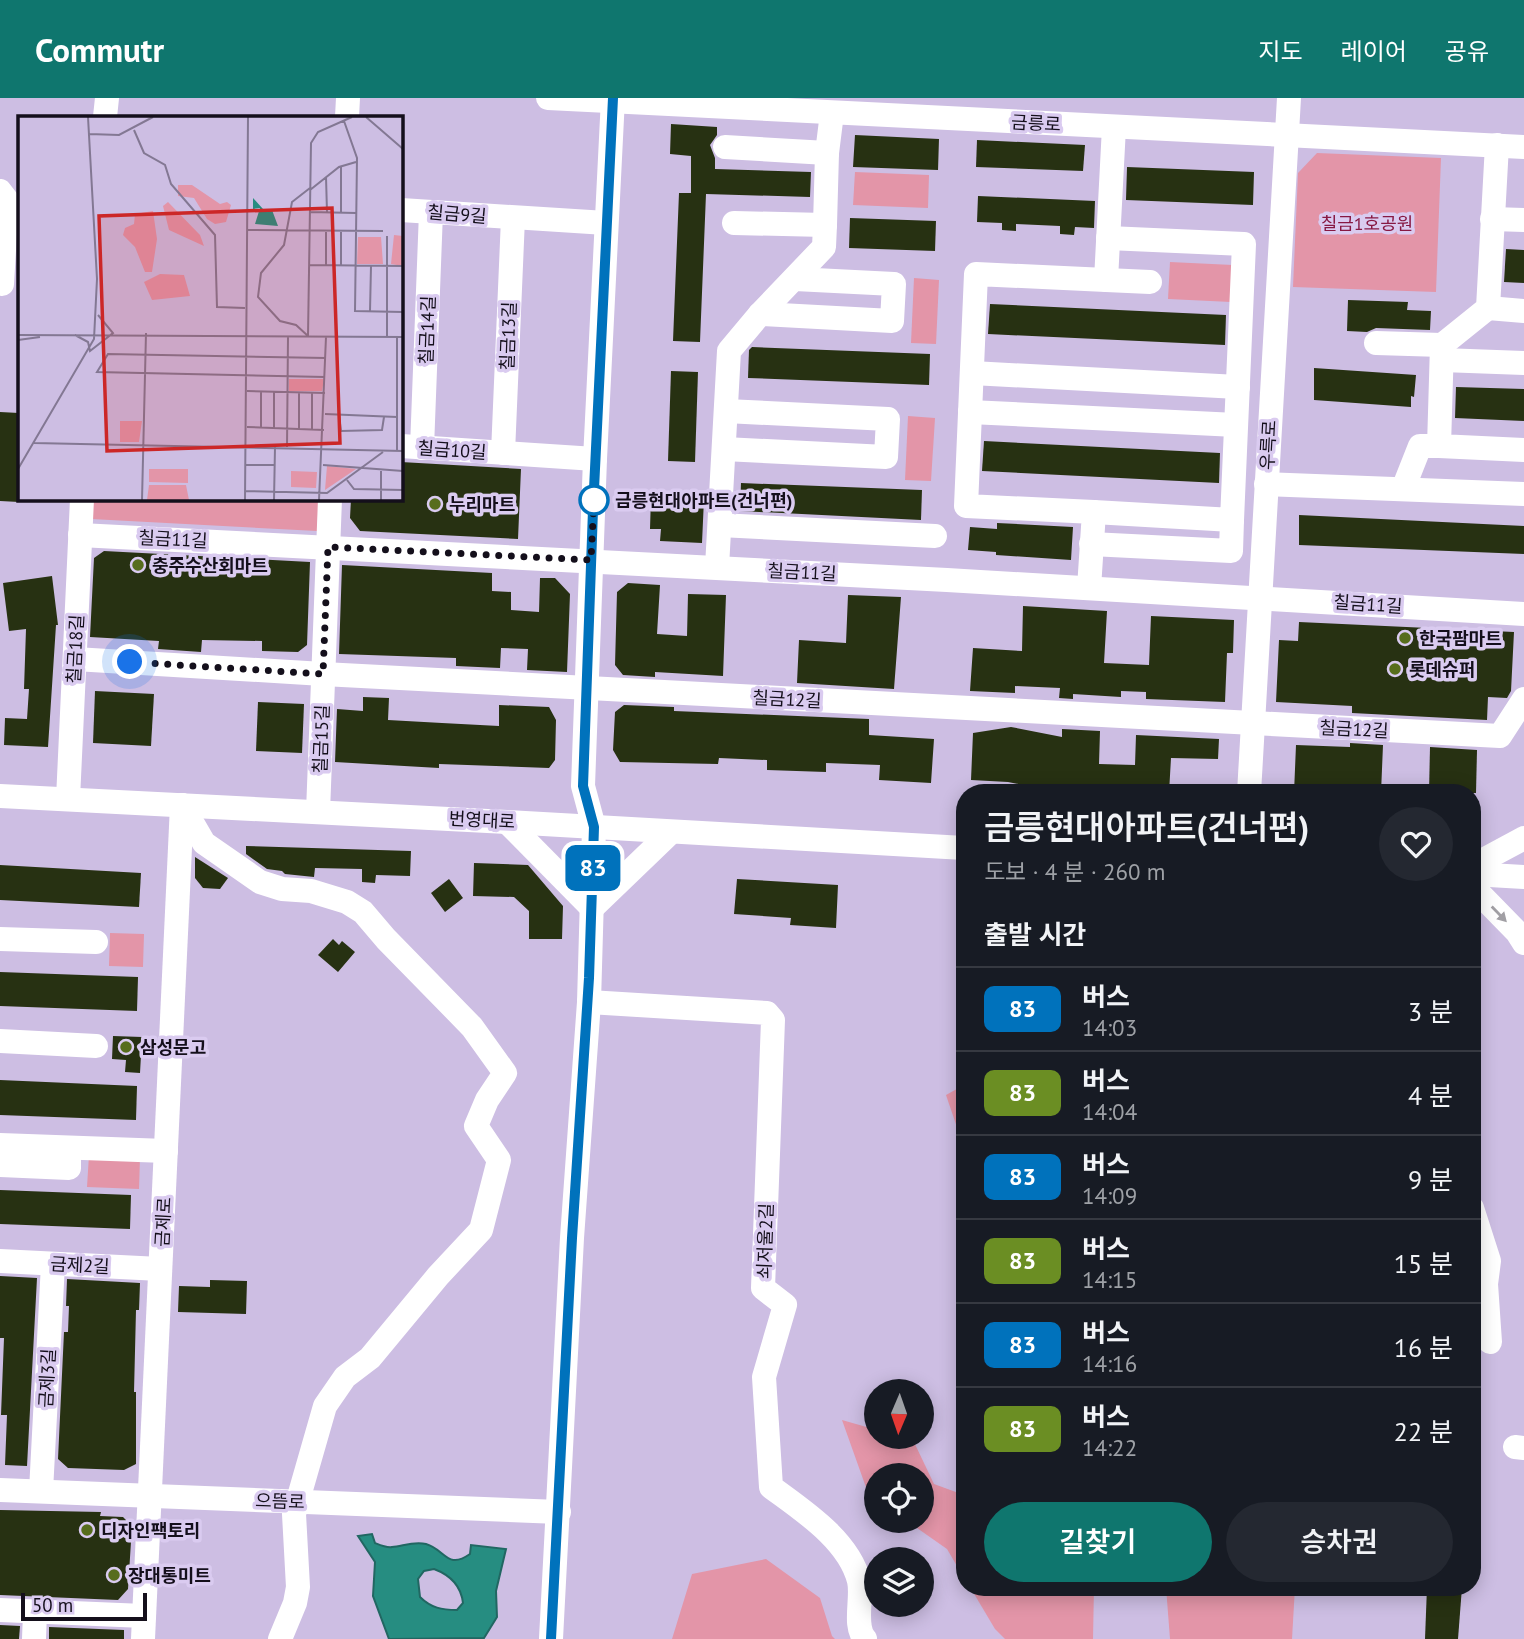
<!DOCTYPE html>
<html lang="ko">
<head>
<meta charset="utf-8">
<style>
  body { margin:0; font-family:"PT Sans","Noto Sans KR",sans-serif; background:#242831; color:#f1f3f6; height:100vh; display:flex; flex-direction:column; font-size:26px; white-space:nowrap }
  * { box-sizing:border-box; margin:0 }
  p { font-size:23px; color:#9ea1a6 }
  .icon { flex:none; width:38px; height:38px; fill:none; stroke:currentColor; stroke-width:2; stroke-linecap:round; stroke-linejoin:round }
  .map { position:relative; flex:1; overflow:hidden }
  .drawer { position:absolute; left:956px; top:686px; width:525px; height:812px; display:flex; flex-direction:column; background:#171b24; border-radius:28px; box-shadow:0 4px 18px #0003 }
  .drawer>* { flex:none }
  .badge { padding:0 14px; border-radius:10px; font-size:24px; line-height:46px }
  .needle { width:46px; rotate:182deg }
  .buttons { position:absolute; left:864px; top:1281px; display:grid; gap:14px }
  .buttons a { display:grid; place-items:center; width:70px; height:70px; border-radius:50%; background:#171b24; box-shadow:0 4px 18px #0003; font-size:35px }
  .scale { position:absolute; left:21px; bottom:18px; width:126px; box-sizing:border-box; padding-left:7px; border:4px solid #140f1b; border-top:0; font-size:19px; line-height:24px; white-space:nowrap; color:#140f1b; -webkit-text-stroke:5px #dacbf0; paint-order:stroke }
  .you { position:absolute; width:35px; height:35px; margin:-18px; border:5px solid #fff; border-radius:50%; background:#1a73e8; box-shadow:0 0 0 10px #1a73e833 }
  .map>.badge { position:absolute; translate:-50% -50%; box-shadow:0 0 0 4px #fff }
  h2 { padding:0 28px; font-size:26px; line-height:63px }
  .round { display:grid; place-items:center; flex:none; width:74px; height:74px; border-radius:37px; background:#242831 }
  .summary { display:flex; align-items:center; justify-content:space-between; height:119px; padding:0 28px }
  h1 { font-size:33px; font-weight:600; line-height:52px }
  .action { display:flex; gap:14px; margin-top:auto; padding:14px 28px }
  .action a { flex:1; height:80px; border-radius:42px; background:#0f766e; color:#fff; font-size:28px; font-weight:600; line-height:80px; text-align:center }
  .action a+a { background:#242831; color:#f1f3f6 }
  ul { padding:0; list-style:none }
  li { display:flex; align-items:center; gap:21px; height:84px; padding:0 28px; border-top:2px solid #363941 }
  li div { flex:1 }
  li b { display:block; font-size:26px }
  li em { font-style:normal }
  li .badge { min-width:77px; font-weight:700; text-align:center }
  header { display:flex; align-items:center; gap:42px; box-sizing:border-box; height:98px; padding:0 35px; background:#0f766e; color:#fff }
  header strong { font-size:33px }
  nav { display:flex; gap:38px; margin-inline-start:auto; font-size:24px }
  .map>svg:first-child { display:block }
  .green { fill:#e395a8 }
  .water { fill:#268d81; stroke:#216762; stroke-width:2; fill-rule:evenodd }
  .building { fill:#273112 }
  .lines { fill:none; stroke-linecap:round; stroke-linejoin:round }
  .minor { stroke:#fff; stroke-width:24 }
  .oneway { fill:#a19fa4 }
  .line-casing { stroke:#fff; stroke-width:16 }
  .line { stroke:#0072bc; stroke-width:10 }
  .walk { stroke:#140f1b; stroke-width:7; stroke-dasharray:0 12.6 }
  .stop-dot { fill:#fff; stroke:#0072bc; stroke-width:3.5 }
  .poi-dot { fill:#576d1d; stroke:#dacbf0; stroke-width:2.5 }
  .labels { text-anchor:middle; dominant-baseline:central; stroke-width:7; stroke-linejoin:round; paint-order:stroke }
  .street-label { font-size:18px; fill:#140f1b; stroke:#dacbf0 }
  .park-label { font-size:18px; fill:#871843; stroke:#dacbf0 }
  .stop-label { font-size:18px; font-weight:bold; fill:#140f1b; stroke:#dacbf0; text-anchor:start }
  .poi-label { font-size:18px; font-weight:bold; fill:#140f1b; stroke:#dacbf0; text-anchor:start }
  .inset-road { fill:none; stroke:#837893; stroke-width:2 }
  .view { fill:#cc2727; fill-opacity:0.15; stroke:#cc2727; stroke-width:3.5 }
  .inset-edge { fill:none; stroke:#140f1b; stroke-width:3.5 }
</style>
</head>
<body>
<header>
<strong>Commutr</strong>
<nav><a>지도</a><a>레이어</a><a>공유</a></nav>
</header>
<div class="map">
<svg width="1524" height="1541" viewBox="0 0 1524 1541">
  <rect width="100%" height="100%" fill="#cdbee3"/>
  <g class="green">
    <path d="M1317 55 1441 60 1436 194 1293 189 1298 75Z"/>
    <path d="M855 74 929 77 928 110 853 107Z"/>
    <path d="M1170 164 1233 167 1231 204 1168 201Z"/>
    <path d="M914 180 939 182 936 246 911 245Z"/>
    <path d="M908 318 935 320 931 383 905 382Z"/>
    <path d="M93 401H319L317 433 91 421Z"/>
    <path d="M110 835 144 836 143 869 109 868Z"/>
    <path d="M964 987V1050L946 997Z"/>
    <path d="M89 1057 140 1059 139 1091 87 1089Z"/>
    <path d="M842 1322 877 1332V1339H901L913 1342 934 1386 964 1397V1480L947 1451 907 1423H922V1377H877V1401L868 1395Z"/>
    <path d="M766 1461 820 1500 832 1538 835 1541H672L692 1476Z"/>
    <path d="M970 1489H1094L1093 1541H1005L995 1531Z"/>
    <path d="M1166 1489H1295L1292 1541H1170Z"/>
  </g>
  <path class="water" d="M372 1436 375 1445C380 1447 387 1450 392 1449 403 1448 414 1443 426 1446 446 1452 447 1472 470 1456L471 1447 506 1451 496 1493 497 1519 484 1540 389 1541 373 1498 375 1464 358 1438ZM434 1471C450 1477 461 1487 463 1505L457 1512C442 1512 431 1510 420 1499L418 1481 424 1473Z"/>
  <g class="building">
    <path d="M671 26 717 29V37L710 47 715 60V71L811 74 810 99 706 96 700 244 673 243 679 95H691V58L670 56Z"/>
    <path d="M855 37 939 41 938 72 853 69Z"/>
    <path d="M977 42 1085 47 1083 73 976 69Z"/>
    <path d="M1127 69 1254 74 1253 107 1126 102Z"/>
    <path d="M978 98 1095 103 1094 130 1075 129 1074 137 1060 136V128L1016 126V133L1002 132V125L977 124Z"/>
    <path d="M850 120 936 123 935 153 849 150Z"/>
    <path d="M1506 151 1524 152V185L1504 184Z"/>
    <path d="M1348 202 1408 204 1407 212 1431 213 1430 232 1376 230 1367 234 1347 233Z"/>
    <path d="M990 206 1226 217 1225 247 988 236Z"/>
    <path d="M752 249 930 256 929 287 748 280 749 252Z"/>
    <path d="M1314 270 1416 277 1414 299 1411 298V309L1314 302Z"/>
    <path d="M671 273 698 274 695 364 668 363Z"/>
    <path d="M1456 289 1524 291V323L1455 320Z"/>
    <path d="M0 314 19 315V404L0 403Z"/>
    <path d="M984 343 1220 355 1219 385 982 373Z"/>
    <path d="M401 364 521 371 518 441 360 433 350 420 351 401H401Z"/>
    <path d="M741 385 922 392 921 422 740 413Z"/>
    <path d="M651 398 704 401 702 445 660 443 661 431H650Z"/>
    <path d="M1299 417 1524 428V456L1299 447Z"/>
    <path d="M997 425 1073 429 1071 462 996 457V454L968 452 970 429 997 431Z"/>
    <path d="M104 453 310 464 307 547 298 554 262 553V543L202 542 201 554 158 551 159 543 90 539 94 460Z"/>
    <path d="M342 467 492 475V493L511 494V512L539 514 540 480H555L570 496 567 574 527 572 528 551 501 550 500 570 456 568V560L339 556Z"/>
    <path d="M52 478 58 527H56L48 649 4 647 5 620 27 621 29 591H24L26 531 9 533 3 485Z"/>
    <path d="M628 485 660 487 657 536 687 538 688 496 726 497 723 578 655 574V579L623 577 615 567 617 494Z"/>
    <path d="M848 497 901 499 894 591 797 585 799 542 846 545Z"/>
    <path d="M1023 508 1107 513 1104 565 1149 567 1151 518 1234 522 1233 555H1227L1225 604 1146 601V594L1121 593V599L1073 596V601L1059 600 1060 590 1015 588V595L970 593 973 550 1022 553Z"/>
    <path d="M1299 524 1514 534 1511 593 1507 600 1488 599 1487 622 1352 615V608L1276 604 1279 542 1298 543Z"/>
    <path d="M95 593 154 596 151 648 93 645Z"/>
    <path d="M363 599 389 600 388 622 442 625 499 628V607L549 609 556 622 555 662 549 670 439 666V670L335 664 337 611 363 613Z"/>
    <path d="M258 604 304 606 302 655 256 653Z"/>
    <path d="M624 607 674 609V613L869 621V637L934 641 931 685 879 682 880 667 826 665V674L767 672V662L719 660 718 666 620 664 613 652 615 614Z"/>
    <path d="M1011 629 1062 639V631L1100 633 1099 666 1135 667 1136 637 1219 641 1218 661 1171 660 1169 695H1063L1008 684 971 682 973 635Z"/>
    <path d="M1350 645 1383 647 1381 695H1294L1296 647 1350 649Z"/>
    <path d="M1430 649 1477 652 1476 695H1429Z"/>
    <path d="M246 748 411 753 410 778 376 777 375 785 362 784V771L315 770 314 779 285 776 282 773 267 771 246 756Z"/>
    <path d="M195 759 228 780 220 791 203 790 195 780Z"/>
    <path d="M474 765 528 767 563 808 562 841H529V813L514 799 473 798Z"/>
    <path d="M0 767 141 775 139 809 0 802Z"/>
    <path d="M449 781 463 800 445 814 431 795Z"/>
    <path d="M737 781 838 787 836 830 790 827 791 820 734 816Z"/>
    <path d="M333 841 339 847 342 843 355 854 338 874 318 857Z"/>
    <path d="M0 874 138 879 137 913 0 908Z"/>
    <path d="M113 938 142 939 140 975 125 974 126 962 112 961Z"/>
    <path d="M0 982 137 988 136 1022 0 1017Z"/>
    <path d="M0 1092 131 1097 130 1131 0 1126Z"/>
    <path d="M0 1178 37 1180 27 1368 5 1367 7 1317H1L4 1240H0Z"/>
    <path d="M67 1181 140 1185 139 1212H136L134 1294H136V1366L124 1372 68 1370 58 1361 64 1234H68L69 1208H66Z"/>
    <path d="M210 1182 247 1183 246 1216 178 1214 179 1188 210 1189Z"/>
    <path d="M0 1412 101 1414 100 1418 123 1419 132 1428 128 1491 118 1502 0 1497Z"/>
    <path d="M1427 1489H1462L1458 1541H1425Z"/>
    <path d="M0 1527 20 1528 19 1541H0Z"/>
    <path d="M49 1529 124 1532V1541H49Z"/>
  </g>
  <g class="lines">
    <g class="minor">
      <path d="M548 0 1524 49"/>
      <path d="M105 19 107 0"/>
      <path d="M347 19 348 0"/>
      <path d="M1497 47 1488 210 1442 247 1439 348 1524 352"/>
      <path d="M725 49 827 55"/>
      <path d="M0 93 7 102 2 186"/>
      <path d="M401 112 606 125"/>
      <path d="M1492 121 1524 122"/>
      <path d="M734 125 825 127 827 55 832 15"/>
      <path d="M1106 182 1150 184"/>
      <path d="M1488 210 1524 213"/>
      <path d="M760 216 892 223 894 186 795 181"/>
      <path d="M1376 245 1442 247"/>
      <path d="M1442 262 1524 265"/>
      <path d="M972 275 1238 289"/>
      <path d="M970 314 1236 327"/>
      <path d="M401 348 595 361"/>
      <path d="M422 350 431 114"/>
      <path d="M724 351 886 359 888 321 726 313"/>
      <path d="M503 355 513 120"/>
      <path d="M1266 386 1524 396"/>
      <path d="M1403 391 1420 348H1439"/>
      <path d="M1094 414 1232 422 1244 146 1108 140"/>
      <path d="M720 427 935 438"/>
      <path d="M80 437 947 482 1524 516"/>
      <path d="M1091 446 1231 453 1232 422"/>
      <path d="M717 469 729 253 760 216 824 149 825 127"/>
      <path d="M1089 490 1094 414 966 408 976 176 1106 182 1114 29"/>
      <path d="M75 561 323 576 1500 638 1524 601"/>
      <path d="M1249 695 1289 0"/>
      <path d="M0 698 507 724 964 750"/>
      <path d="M68 701 82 401"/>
      <path d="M182 707 204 745 260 784 282 791 311 793 347 804 363 814 386 841 472 929 505 975 487 1002 476 1028 499 1062 481 1132 438 1178 370 1260 345 1279 325 1308 294 1416 298 1489 295 1505 280 1541"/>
      <path d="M318 714 330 401"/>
      <path d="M507 724 592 810"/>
      <path d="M1472 768 1524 740"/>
      <path d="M1472 776 1524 779"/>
      <path d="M1472 788 1517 834 1524 845"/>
      <path d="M592 810 671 734"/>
      <path d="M0 841 96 844"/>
      <path d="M589 904 767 915 773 922 763 1190 785 1207 764 1279 771 1389C802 1412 849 1442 859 1483 863 1500 853 1528 865 1541"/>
      <path d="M0 943 96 948"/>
      <path d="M0 1047 166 1053"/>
      <path d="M0 1067 69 1070V1050"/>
      <path d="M1472 1110 1489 1163 1486 1186 1490 1244"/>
      <path d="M0 1163 160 1171"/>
      <path d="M1515 1349 1524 1350"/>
      <path d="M0 1392 559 1414"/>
      <path d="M41 1393 53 1166"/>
      <path d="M0 1512 144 1518"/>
      <path d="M34 1541 35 1514"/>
      <path d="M143 1541 182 707"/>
      <path d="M551 1541 572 1140 589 904 594 729 583 688 595 361 613 0"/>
    </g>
  </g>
  <defs><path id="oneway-solid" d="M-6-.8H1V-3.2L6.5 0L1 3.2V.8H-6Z" transform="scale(1.75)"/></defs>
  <use class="oneway" href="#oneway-solid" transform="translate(1499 816) rotate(46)"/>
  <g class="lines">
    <g class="line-casing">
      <path id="line" d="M551 1541 572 1140 589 880 594 729 583 688 593 412 613 0"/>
    </g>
    <use href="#line" class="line"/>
    <path class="walk" d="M130 564 323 576 328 449 591 462 594 402"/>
  </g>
  <circle class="stop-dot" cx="594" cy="402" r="14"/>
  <g class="poi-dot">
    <circle cx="435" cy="406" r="7"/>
    <circle cx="138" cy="467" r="7"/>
    <circle cx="1405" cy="540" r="7"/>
    <circle cx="1395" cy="571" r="7"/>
    <circle cx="126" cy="949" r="7"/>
    <circle cx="87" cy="1432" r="7"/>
    <circle cx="114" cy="1477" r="7"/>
  </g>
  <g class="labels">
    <g class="street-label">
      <text transform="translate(1036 25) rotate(3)">금릉로</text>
      <text transform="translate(457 116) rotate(5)">칠금9길</text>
      <text transform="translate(427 232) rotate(-88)">칠금14길</text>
      <text transform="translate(508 238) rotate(-88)">칠금13길</text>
      <text transform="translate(1268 347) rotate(-87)">우륵로</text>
      <text transform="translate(452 352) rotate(4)">칠금10길</text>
      <text transform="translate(173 441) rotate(3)">칠금11길</text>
      <text transform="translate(802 474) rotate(3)">칠금11길</text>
      <text transform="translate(1368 506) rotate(4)">칠금11길</text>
      <text transform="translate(75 551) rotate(-87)">칠금18길</text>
      <text transform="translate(787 601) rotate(3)">칠금12길</text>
      <text transform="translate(1354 631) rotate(3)">칠금12길</text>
      <text transform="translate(321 641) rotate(-88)">칠금15길</text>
      <text transform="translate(482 722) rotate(3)">번영대로</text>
      <text transform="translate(163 1124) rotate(-87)">금제로</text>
      <text transform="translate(765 1143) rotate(-88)">쇠저울2길</text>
      <text transform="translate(80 1167) rotate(3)">금제2길</text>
      <text transform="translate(47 1280) rotate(-87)">금제3길</text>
      <text transform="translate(280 1403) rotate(2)">으뜸로</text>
    </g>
    <g class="park-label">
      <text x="1367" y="125">칠금1호공원</text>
    </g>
    <g class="stop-label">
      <text x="615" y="402">금릉현대아파트(건너편)</text>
    </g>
    <g class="poi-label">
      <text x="449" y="406">누리마트</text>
      <text x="152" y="467">충주수산회마트</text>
      <text x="1419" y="540">한국팜마트</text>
      <text x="1409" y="571">롯데슈퍼</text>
      <text x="140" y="949">삼성문고</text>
      <text x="101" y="1432">디자인팩토리</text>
      <text x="128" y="1477">장대통미트</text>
    </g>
  </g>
  <g transform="translate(18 18)">
    <rect width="385" height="385" fill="#cdbee3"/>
    <path d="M160 69H174L202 88 209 86 213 89 208 106 197 108 189 103 176 82 160 80ZM150 86 182 119 186 130 151 114 145 90ZM135 95 139 123 134 156H127L117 131 105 119 107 112 116 108 117 98ZM376 119 385 120V150L373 148ZM340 121H363L365 148H339ZM142 158 166 159 172 180 134 184 126 166ZM271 263H306L304 275H271ZM102 305H124L121 326H102ZM309 350 338 353 307 374ZM131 353H170V367L131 366ZM273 355 299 356 298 372 273 371ZM131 369H168L171 384H129Z" fill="#e395a8"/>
    <path d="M235 82 245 93 254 94 260 110 237 108 242 92 235 93Z" fill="#268d81"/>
    <path class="inset-road" d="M348 1 385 33M326 5 339 42 337 195 385 196M116 14 126 37 147 49 153 68 197 119 199 191 227 192M71 18 101 19 135 1M323 50V97M308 61 309 96M292 74 321 51 338 46M292 96 338 97M229 114 365 115M369 120V221M291 149 385 150M308 150V115M323 150V115M352 195 353 150M0 219 385 221M57 219 70 226 72 235 95 217 80 199M290 220 293 27 300 16 334 1M290 220 278 209 262 205 240 181 243 157 266 129 274 86 292 72M0 224 22 221M307 261 79 256 90 238 308 242M229 275 307 277M307 298 379 301M321 299 323 315 364 314 366 301M229 311 306 314M243 312V276M256 312V276M281 313V277M294 313V277M16 327 385 335M269 331 270 220M379 335V221M228 349H257M305 349 385 355M0 353 76 223 79 163 70 1M329 364 336 373 385 374M228 375 309 377 365 336M124 384 128 217M227 384 230 1M256 384 257 331M301 384 308 221M363 384V355"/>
    <path class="view" d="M314 92 322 327 89 335 81 100Z"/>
    <rect width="385" height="385" class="inset-edge"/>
  </g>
</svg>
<div class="buttons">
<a><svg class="needle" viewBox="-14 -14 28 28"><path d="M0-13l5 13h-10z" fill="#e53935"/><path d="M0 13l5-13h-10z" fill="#9ea1a6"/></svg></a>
<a><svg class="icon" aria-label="locate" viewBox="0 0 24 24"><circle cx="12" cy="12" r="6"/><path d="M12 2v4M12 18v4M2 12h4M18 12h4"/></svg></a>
<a><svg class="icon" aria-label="layers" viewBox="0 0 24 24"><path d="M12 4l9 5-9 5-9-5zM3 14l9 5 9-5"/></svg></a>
</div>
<div class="scale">50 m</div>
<div class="you" style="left:130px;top:564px"></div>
<b class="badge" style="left:593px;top:770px;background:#0072bc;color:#fff">83</b>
<section class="drawer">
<div class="summary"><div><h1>금릉현대아파트(건너편)</h1><p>도보 · 4 분 · 260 m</p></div><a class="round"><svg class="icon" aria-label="heart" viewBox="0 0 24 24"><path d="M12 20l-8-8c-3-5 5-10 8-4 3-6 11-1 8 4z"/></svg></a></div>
<h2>출발 시간</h2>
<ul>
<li><span class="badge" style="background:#0072bc;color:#fff">83</span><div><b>버스</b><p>14:03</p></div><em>3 분</em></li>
<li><span class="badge" style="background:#6b8e23;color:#fff">83</span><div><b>버스</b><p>14:04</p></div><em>4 분</em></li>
<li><span class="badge" style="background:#0072bc;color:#fff">83</span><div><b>버스</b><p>14:09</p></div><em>9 분</em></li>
<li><span class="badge" style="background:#6b8e23;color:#fff">83</span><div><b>버스</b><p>14:15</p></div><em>15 분</em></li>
<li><span class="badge" style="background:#0072bc;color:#fff">83</span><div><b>버스</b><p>14:16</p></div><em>16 분</em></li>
<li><span class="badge" style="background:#6b8e23;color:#fff">83</span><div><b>버스</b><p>14:22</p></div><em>22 분</em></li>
</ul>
<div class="action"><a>길찾기</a><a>승차권</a></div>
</section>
</div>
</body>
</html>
